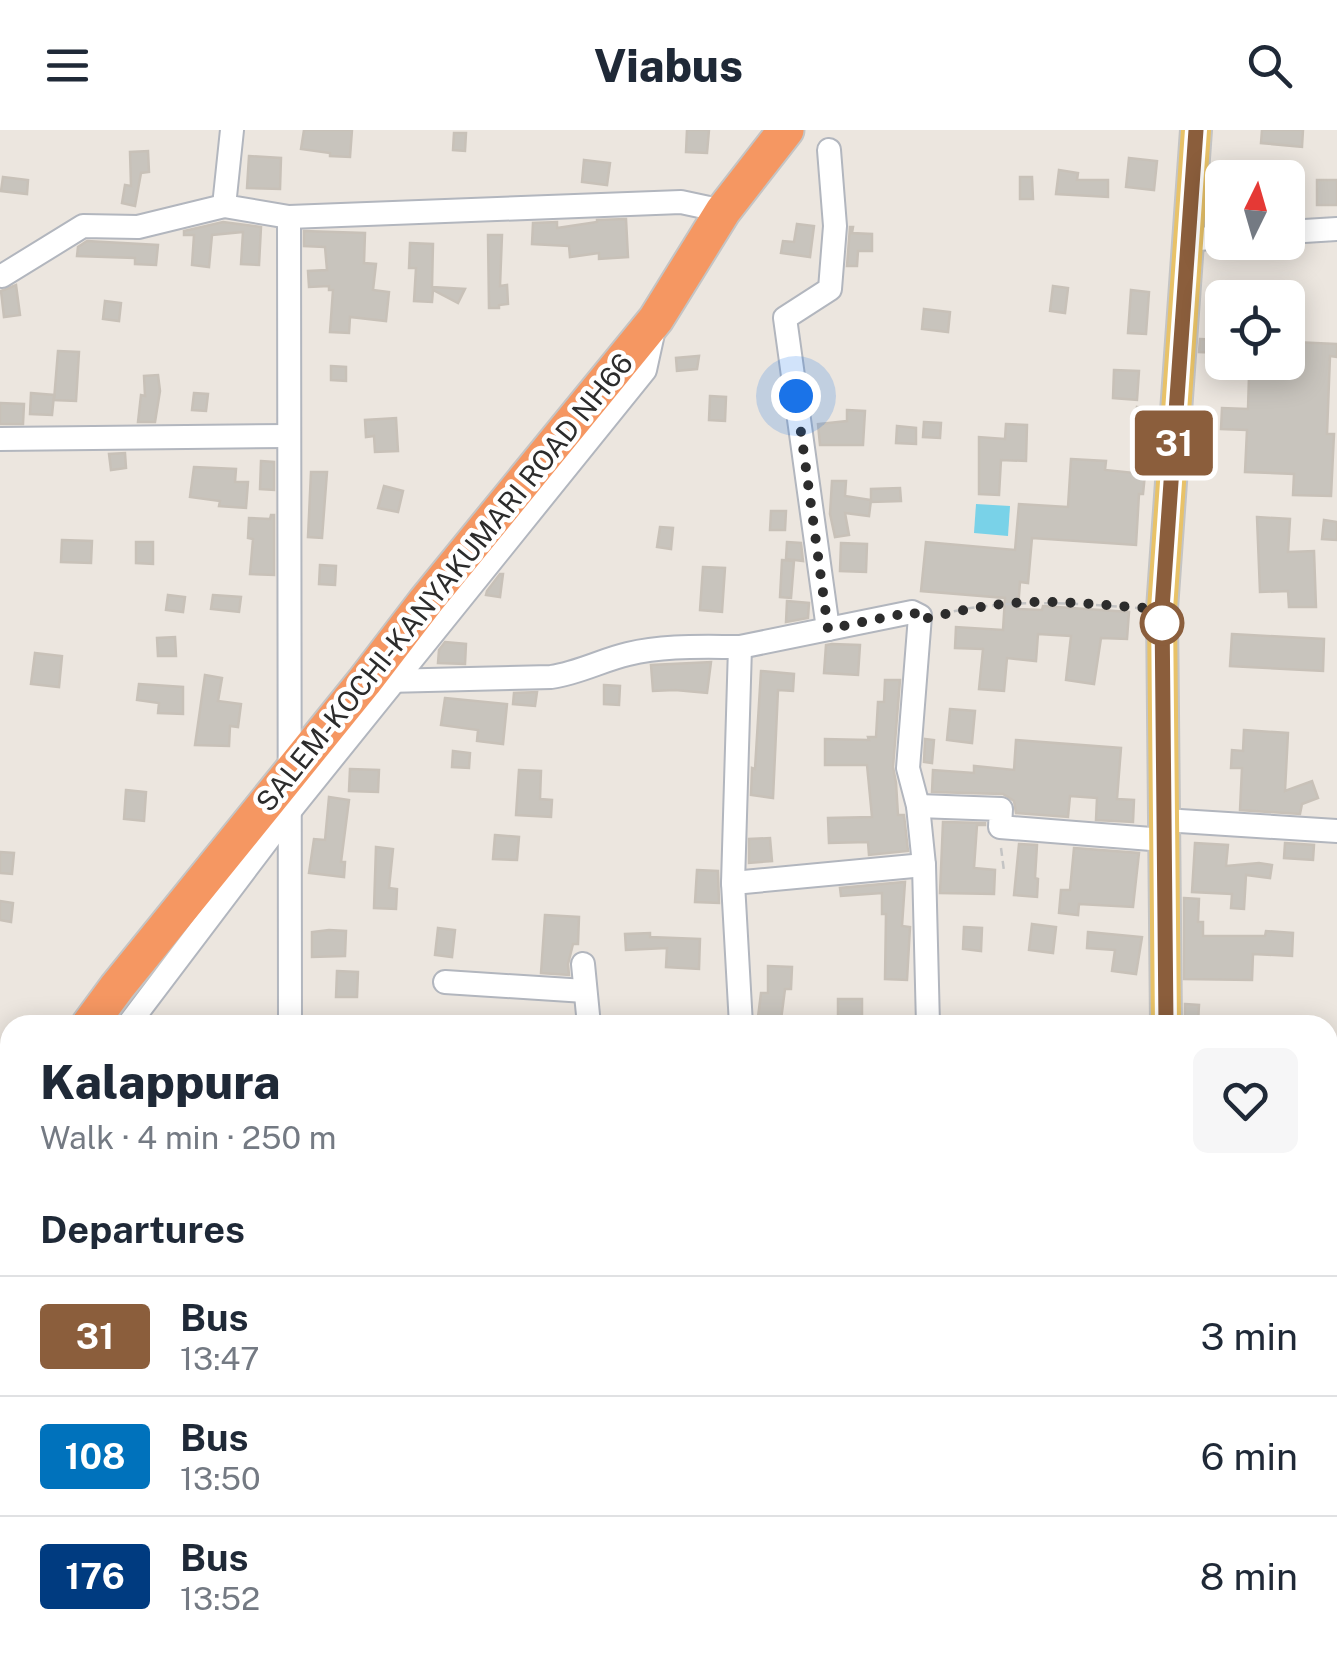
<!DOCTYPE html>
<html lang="en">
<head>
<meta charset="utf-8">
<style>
  body { margin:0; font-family:"Public Sans",sans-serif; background:#f6f6f7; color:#1f2937; height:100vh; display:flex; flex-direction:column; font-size:38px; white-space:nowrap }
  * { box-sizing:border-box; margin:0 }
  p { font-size:32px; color:#747a83 }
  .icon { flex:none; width:55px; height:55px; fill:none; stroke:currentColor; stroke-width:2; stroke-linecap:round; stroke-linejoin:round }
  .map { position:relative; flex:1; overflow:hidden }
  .side { position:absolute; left:0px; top:885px; width:1338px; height:642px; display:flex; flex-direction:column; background:#fff; border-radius:30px 30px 0 0; box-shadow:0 5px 25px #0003 }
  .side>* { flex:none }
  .badge { padding:0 20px; border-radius:8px; font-size:35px; line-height:65px }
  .needle { width:65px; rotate:5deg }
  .controls { position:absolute; left:1205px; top:30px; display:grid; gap:20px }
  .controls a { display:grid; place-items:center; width:100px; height:100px; border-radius:15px; background:#fff; box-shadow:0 5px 25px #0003; font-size:50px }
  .you { position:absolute; width:50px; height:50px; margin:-25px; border:8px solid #fff; border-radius:50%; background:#1a73e8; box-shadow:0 0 0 15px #1a73e833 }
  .map>.badge { position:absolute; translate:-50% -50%; box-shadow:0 0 0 5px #fff }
  h2 { padding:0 40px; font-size:38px; line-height:90px }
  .round { display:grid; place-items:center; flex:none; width:105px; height:105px; border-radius:15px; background:#f6f6f7 }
  .headline { display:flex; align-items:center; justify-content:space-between; height:170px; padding:0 40px }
  h1 { font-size:48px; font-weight:800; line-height:75px }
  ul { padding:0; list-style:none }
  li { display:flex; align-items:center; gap:30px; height:120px; padding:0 40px; border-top:2px solid #e0e1e3 }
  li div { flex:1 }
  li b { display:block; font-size:38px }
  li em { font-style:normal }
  li .badge { min-width:110px; font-weight:700; text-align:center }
  header { display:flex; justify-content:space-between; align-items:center; height:130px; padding:0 40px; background:#fff; font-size:45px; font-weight:800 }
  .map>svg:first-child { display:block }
  .water { fill:#79d2e8 }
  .building { fill:#c8c4bd; stroke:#c8c1b8; stroke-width:2.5 }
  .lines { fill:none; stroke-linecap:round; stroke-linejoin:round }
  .minor-casing { stroke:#b2b6be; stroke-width:26 }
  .major-casing { stroke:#c4c4c4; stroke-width:34 }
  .highway-casing { stroke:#c4c4c4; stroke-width:39 }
  .path { stroke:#c4c4c4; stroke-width:2.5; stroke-dasharray:8 5; stroke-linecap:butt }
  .minor { stroke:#fff; stroke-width:22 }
  .major { stroke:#e8c268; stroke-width:30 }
  .highway { stroke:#f59762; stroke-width:35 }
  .line-casing { stroke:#fff; stroke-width:22 }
  .line { stroke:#8b5e3c; stroke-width:15 }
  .walk { stroke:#2c2c2c; stroke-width:10; stroke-dasharray:0 18 }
  .stop-dot { fill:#fff; stroke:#8b5e3c; stroke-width:5 }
  .labels { text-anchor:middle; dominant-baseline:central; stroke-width:9; stroke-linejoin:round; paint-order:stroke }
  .street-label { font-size:28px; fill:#2c2c2c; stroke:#fff }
</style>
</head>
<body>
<header><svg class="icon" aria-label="menu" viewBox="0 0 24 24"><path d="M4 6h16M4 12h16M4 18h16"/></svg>Viabus<svg class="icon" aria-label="search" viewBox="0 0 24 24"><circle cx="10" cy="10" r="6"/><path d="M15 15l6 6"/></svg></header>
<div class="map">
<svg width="1337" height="1527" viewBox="0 0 1337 1527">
  <rect width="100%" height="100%" fill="#ece6df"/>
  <path class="water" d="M976 374 1010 376 1008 406 974 403Z"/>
  <g class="building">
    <path d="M304 0H352L350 27 330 26V23L301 19Z"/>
    <path d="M687 0H709L707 23 686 22Z"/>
    <path d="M1262 0H1303L1302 17 1261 13Z"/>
    <path d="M454 3H466L465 21 453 20Z"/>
    <path d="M148 21 149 42 141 43 135 76 122 73 125 55 131 56 130 22Z"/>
    <path d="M249 26 281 28 280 59 247 58Z"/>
    <path d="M1129 28 1157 31 1154 60 1126 57Z"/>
    <path d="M584 30 610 33 607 55 582 52Z"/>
    <path d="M1059 40 1078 43 1077 50H1108V67L1056 64Z"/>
    <path d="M3 47 28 50 27 64 1 61Z"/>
    <path d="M1020 47H1032L1033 69H1020Z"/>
    <rect x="1317" y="50" width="20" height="25"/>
    <path d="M626 89 628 127 599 129V123L570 127 569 116 532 114 533 93 557 92V98L597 92V90Z"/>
    <path d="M223 92 261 97 259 135 241 134 243 102 212 105 209 137 192 135 194 105H184V101Z"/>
    <path d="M797 94 814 96 810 127 781 123 783 111 794 112Z"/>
    <path d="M850 97H853L852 103 872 104V121H858L857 136H847Z"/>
    <path d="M304 101 365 103 364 133 376 134 373 160 389 162 386 191 350 187 349 203 330 202 333 160H329V156L309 157 308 141 327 140 325 117 304 116Z"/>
    <path d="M488 105H502L500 156 507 155 508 174 499 175V178H489Z"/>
    <path d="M87 111 158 115 156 135 135 134V128L77 126 78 117Z"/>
    <path d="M410 113 433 114 432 157 465 159 458 173 433 160 432 172 414 171 416 138H409Z"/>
    <path d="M16 155 20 185 4 187 1 161Z"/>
    <path d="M1053 156 1068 158 1065 183 1050 181Z"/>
    <path d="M1131 160 1149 162 1146 204 1128 203Z"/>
    <path d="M105 171 121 173 119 191 103 189Z"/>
    <path d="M924 179 950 182 948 202 922 199Z"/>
    <path d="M1200 209 1222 210V223L1199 222Z"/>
    <path d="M1294 212 1337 214V227L1330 226 1327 304H1334L1331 366 1293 365 1294 344 1245 342 1247 300 1221 299 1222 278 1248 279 1249 246 1293 248Z"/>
    <path d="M58 221 79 222 76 271 54 270Z"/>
    <path d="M699 226 697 239 677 241 676 228Z"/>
    <path d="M331 236 346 237V251L331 250Z"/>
    <path d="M1114 240 1139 241 1137 270 1113 268Z"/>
    <path d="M158 245 160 261 155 292H138L141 265 145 266 144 246Z"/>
    <path d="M31 263 54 265 52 285 30 284Z"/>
    <path d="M194 263 208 264 206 281 192 280Z"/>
    <path d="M710 266 726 267 725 291 709 290Z"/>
    <path d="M0 273 24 274 23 294H0Z"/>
    <path d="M1137 277 1153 279 1151 300 1134 298Z"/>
    <path d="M847 280 865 281 863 315H820L818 294 847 291Z"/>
    <path d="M396 288 398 321 375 322 374 306 366 307 365 290Z"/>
    <path d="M924 292 941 293 940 308 923 307Z"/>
    <path d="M1006 294 1027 295 1026 331 1001 330 999 365 979 364V307L1005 309Z"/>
    <path d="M897 296 916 298V314L896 313Z"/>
    <path d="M125 323 126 338 111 340 109 324Z"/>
    <path d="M1071 329 1106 331 1105 340 1145 344 1143 364H1139L1136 415 1032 408 1028 453 1020 452 1018 479 1042 480 1043 476 1129 482 1127 509 1101 508 1094 554 1066 550 1071 506 1038 504 1036 531 1007 528 1004 561 979 559 983 519 955 518 956 497 1003 500 1005 468 921 461 926 412 1015 420 1019 374 1068 377Z"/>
    <path d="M261 331 274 332V360L260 359Z"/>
    <path d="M194 337 236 339 235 352H248L246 378 219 376 220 371 190 367Z"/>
    <path d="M311 342H327L322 408 308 407Z"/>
    <path d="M832 351H846L845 366 871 370 869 386 845 383 849 405 835 407 830 384Z"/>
    <path d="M384 356 403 361 398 382 378 378Z"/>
    <path d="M900 358 901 371 871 372V359Z"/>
    <path d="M771 381H786L785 400H770Z"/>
    <path d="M271 385H274V445L250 444 253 409 248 408 249 388 270 389Z"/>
    <path d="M1257 387 1290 389 1288 422 1314 421 1316 477H1289L1288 461 1260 462Z"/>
    <path d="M1324 390 1337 392V410L1322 409Z"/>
    <path d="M660 397 673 398 671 419 657 417Z"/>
    <path d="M62 410 92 411 91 433 61 432Z"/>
    <path d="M136 412H153V434L136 433Z"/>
    <path d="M787 412 801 413 803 431 786 429Z"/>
    <path d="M841 413 867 414 866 442 840 441Z"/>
    <path d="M782 430 794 431 791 468 780 467Z"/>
    <path d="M320 435 336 436 335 455 319 454Z"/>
    <path d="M703 437 725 438 722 482 700 480Z"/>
    <path d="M500 444H503L500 467 486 465 487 461Z"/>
    <path d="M168 465 185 467 183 482 166 480Z"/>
    <path d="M213 465 241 467 239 482 211 479Z"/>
    <path d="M787 471 809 473 808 488 786 492Z"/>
    <path d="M1232 504 1324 509 1323 541 1230 536Z"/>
    <path d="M175 507 176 526H158L157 508Z"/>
    <path d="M445 512 466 514 465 534 438 533 439 520Z"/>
    <path d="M832 514 860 515 858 545 824 543 826 515Z"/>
    <path d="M35 523 62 526 59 557 31 554Z"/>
    <path d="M711 532 707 563 675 560 653 561 651 535Z"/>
    <path d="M761 541 794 544 793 561 778 560 773 668 751 665 752 638 755 639Z"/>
    <path d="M205 545 222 548 218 571 241 574 238 597 230 596 229 616 195 615Z"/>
    <path d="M885 550H900L893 637 896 653 898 685H904L908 721 869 725 868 712 829 713 828 688 872 687 867 635H825V609L869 610 868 607H876L878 572H884Z"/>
    <path d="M139 554 183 557V584L158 583 159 573 137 570Z"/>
    <path d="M604 555 620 556 619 575 604 574Z"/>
    <path d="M537 562 535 576 513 574 514 563Z"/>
    <path d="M445 568 507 574 503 614 477 611 478 600 441 595Z"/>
    <path d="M950 579 975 581 972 613 947 610Z"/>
    <path d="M1244 600 1288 603 1285 661 1312 651 1318 668 1302 674 1300 684 1240 680 1242 638H1231L1232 620 1243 621Z"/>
    <path d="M925 609 934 610 932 633 924 632Z"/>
    <path d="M1016 610 1121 618 1117 669 1134 670 1133 692 1096 690 1097 668 1070 666 1068 687 1016 683 1014 671 1003 664 932 662 933 640 974 643V636L1014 640Z"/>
    <path d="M453 621 470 623 469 638 452 637Z"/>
    <path d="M350 639 379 640 378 662 349 661Z"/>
    <path d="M519 640 541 641 540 669 552 670 551 687 516 685Z"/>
    <path d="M126 660 146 662 144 691 124 689Z"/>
    <path d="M329 667 349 670 341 732H345L344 747 309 743 314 709 325 710Z"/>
    <path d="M943 692 985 693V695H977L974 738 995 740 994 764 940 763Z"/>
    <path d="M495 705 519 707 517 730 493 729Z"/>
    <path d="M770 708 772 731 749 733V709Z"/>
    <path d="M1195 713 1228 715 1226 736 1259 733 1272 735 1270 748 1246 745 1244 779 1231 778 1232 764 1192 762Z"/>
    <path d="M1285 713 1314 715 1313 730 1284 728Z"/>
    <path d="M1019 714 1037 715 1035 748 1038 749 1037 767 1014 765Z"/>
    <path d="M376 717 393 719 389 758 397 759 396 779 374 778Z"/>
    <path d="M1074 718 1139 723 1133 777 1079 774 1078 785 1059 783 1061 760H1070Z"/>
    <path d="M0 722 14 723 12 744 0 743Z"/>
    <path d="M697 740 718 741 719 773 695 772Z"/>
    <path d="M905 752 902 796 910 797 907 850 885 849 886 784H882V763L841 766 840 758Z"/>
    <path d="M1184 768 1199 769 1198 792H1203V806H1265L1266 801 1293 803 1292 826 1253 824 1252 850 1184 849Z"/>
    <path d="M0 771 13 773 11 792 0 790Z"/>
    <path d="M545 785 579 787 578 814H573L568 834 569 845 541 843Z"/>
    <path d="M1032 794 1056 797 1053 823 1029 820Z"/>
    <path d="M964 797 982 798 981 821 963 819Z"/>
    <path d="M438 798 455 800 452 827 435 825Z"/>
    <path d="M329 800 346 801 345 826 312 827V802Z"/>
    <path d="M1088 802 1142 807 1136 844 1112 841 1115 820 1087 818Z"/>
    <path d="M650 803V807L700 809 699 839 666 837 667 818 626 820 625 804Z"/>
    <path d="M768 836 792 837 791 859H785L781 890 758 887 761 863H768Z"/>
    <path d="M337 841 358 842 357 867H336Z"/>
    <rect x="838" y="869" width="24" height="21"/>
    <path d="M1185 874 1199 875 1198 893 1185 892Z"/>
  </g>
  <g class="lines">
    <g class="minor-casing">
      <g id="minor">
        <path d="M232 0 224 76 289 87 290 895"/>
        <path d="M289 87 681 72 723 81"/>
        <path d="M1288 102 1337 99"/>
        <path d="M1187 110 1222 107"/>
        <path d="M2 146 83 96 138 97 224 76"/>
        <path d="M0 309 289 306"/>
        <path d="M828 499 785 188 830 159 835 96 829 20"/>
        <path d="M740 517 912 482 920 486 908 638 918 676 924 735 928 895"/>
        <path d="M387 551 551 547C579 543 602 530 628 524 664 515 703 517 740 517L733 753 741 895"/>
        <path d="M918 676 1001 679 1000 697 1164 710"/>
        <path d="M1164 690 1337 701"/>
        <path d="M733 753 924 735"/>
        <path d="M583 834 589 895"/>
        <path d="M445 852 585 861"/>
        <path d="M128 895 289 682 645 240 654 199"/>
        <path d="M1328 1061 1337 1058"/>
        <path d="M0 1065 10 1052"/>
        <path d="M348 1518 356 1527"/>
        <path d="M648 1527 650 1518"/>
      </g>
    </g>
    <g class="major-casing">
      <g id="major">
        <path d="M1166 895 1162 479 1196 0"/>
        <path d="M1178 1527V1518"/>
      </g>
    </g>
    <g class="highway-casing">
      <g id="highway">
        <path d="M89 895 117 857 364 552 426 471 656 189 723 81 786 0"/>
        <path d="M0 1018 10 1004"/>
      </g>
    </g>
    <g class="path">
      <path d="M941 484C1008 468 1069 473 1137 478"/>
      <path d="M1001 718 1004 741"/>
    </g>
    <use href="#minor" class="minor"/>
    <use href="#major" class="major"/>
    <use href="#highway" class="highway"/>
  </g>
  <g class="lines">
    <g class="line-casing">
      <path id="line" d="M1166 895 1162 479 1196 0"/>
    </g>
    <use href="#line" class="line"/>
    <path class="walk" d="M796 266 828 499 912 482 920 486V490C961 480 1002 471 1045 472 1084 472 1123 477 1162 479V493"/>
  </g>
  <circle class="stop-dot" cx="1162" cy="493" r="20"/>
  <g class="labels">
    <g class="street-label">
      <text transform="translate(444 452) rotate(-51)">SALEM-KOCHI-KANYAKUMARI ROAD NH66</text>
    </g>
  </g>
</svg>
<div class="controls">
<a><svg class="needle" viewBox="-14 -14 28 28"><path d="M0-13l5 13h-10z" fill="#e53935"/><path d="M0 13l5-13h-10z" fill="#747a83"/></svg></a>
<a><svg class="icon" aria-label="locate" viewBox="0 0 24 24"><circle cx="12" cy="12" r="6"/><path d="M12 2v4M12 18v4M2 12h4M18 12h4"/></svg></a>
</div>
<div class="you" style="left:796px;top:266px"></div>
<b class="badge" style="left:1174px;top:313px;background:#8b5e3c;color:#fff">31</b>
<section class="side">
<div class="headline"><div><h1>Kalappura</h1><p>Walk · 4 min · 250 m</p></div><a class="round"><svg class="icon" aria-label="heart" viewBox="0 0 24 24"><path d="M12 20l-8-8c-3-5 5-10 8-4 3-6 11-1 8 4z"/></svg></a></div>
<h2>Departures</h2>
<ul>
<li><span class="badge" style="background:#8b5e3c;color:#fff">31</span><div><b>Bus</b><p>13:47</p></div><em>3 min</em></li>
<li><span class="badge" style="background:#0072bc;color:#fff">108</span><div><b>Bus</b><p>13:50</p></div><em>6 min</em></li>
<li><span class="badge" style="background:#003b80;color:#fff">176</span><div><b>Bus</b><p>13:52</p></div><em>8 min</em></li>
</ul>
</section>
</div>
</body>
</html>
